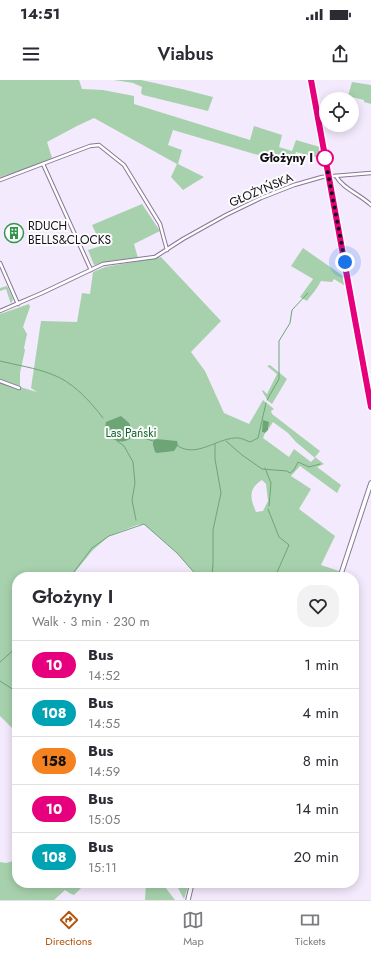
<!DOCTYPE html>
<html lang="en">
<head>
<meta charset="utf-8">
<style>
  body { margin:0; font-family:Jost,sans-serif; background:#f2f2f3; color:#2b2b33; height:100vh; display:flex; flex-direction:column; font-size:15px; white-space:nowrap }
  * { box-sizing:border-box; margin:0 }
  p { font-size:13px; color:#7c7c81 }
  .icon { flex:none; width:22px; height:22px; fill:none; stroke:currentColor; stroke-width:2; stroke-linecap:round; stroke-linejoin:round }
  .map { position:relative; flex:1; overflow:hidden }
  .drawer { position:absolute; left:12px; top:492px; width:347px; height:316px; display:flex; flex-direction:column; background:#fff; border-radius:16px; box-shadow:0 2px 10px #0003 }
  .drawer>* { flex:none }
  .badge { padding:0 8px; border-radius:13px; font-size:14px; line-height:26px }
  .tools { position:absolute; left:319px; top:12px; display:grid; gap:8px }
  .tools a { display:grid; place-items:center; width:40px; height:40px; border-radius:50%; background:#fff; box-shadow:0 2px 10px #0003; font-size:20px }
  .you { position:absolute; width:20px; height:20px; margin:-10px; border:3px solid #fff; border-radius:50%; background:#1a73e8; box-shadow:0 0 0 6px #1a73e833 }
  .map>.badge { position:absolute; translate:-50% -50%; box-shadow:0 0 0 2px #fff }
  .round { display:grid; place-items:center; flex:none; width:42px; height:42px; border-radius:16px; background:#f2f2f3 }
  .overview { display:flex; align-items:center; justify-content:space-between; height:68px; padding:0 20px }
  h1 { font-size:19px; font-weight:600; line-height:30px }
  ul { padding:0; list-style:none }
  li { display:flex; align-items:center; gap:12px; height:48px; padding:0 20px; border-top:1px solid #e1e1e2 }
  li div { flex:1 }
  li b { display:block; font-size:15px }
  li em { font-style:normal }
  li .badge { min-width:44px; font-weight:700; text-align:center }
  .status { display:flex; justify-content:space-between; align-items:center; height:28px; padding:0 20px; background:#fff; direction:ltr }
  .status svg { height:11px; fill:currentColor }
  header { display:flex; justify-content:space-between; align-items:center; height:52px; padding:0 20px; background:#fff; font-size:18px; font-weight:600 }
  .dock { display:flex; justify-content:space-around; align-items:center; height:56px; border-top:1px solid #e1e1e2; background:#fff; font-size:11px; color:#7c7c81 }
  .dock a { display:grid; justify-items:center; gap:2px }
  .dock .active { color:#b45309 }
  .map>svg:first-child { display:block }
  .green { fill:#a7d1ac; fill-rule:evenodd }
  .water { fill:#6da576 }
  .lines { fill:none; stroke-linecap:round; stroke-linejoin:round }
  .stream { stroke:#6da576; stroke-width:1 }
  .minor-casing { stroke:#877995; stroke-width:4.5 }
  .tertiary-casing { stroke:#877995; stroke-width:5.5 }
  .minor { stroke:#fff; stroke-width:2.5 }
  .tertiary { stroke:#fff; stroke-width:3.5 }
  .line-casing { stroke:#fff; stroke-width:9 }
  .line { stroke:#e6007e; stroke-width:6 }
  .walk { stroke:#130e18; stroke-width:4; stroke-dasharray:0 7.2 }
  .stop-dot { fill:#fff; stroke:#e6007e; stroke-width:2 }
  .labels { text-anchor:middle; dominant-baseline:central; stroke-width:4; stroke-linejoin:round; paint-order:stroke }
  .stop-label { font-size:12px; font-weight:bold; fill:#130e18; stroke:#fcfcfc; text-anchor:end }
  .street-label { font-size:12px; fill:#130e18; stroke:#fcfcfc }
  .poi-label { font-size:12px; fill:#130e18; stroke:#fcfcfc; text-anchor:start }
  .park-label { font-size:12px; fill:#10662b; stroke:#fcfcfc }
</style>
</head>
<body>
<div class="status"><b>14:51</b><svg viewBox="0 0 49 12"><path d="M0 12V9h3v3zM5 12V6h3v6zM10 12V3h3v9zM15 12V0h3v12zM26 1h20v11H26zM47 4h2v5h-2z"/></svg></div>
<header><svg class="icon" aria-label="menu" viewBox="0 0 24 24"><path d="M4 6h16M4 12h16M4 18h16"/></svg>Viabus<svg class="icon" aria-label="share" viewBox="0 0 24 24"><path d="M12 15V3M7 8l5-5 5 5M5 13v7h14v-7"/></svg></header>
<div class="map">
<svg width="371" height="820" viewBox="0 0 371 820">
  <rect width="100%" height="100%" fill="#f4eafd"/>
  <g class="green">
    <path d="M0 0H79L82 9 103 10 134 16V24L250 60 254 46 282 55 279 67 292 71 296 60 320 67 322 79 296 72 292 85 173 50 168 65 182 70 178 84 204 97 183 110 171 97 177 84 94 38 77 46 47 62 52 78 34 86 0 97Z"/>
    <path d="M114 0H141L182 9 213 17 208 31 143 15 141 13 142 7 133 3Z"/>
    <path d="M352 2 371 5V24L364 22V20L348 16Z"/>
    <path d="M142 124 160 151 134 164 138 178 110 181 94 185 88 170 104 165 102 158H98L92 145Z"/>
    <path d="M303 168 346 198 347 207 334 199 332 202 321 201C317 209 312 214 307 221L300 217 313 199 291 186Z"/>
    <path d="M161 177 221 241 191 272 205 291 224 333 249 344 263 320 274 329 271 331 272 334 320 371 315 377 324 384 317 387 341 405 337 413 300 386 291 396 311 409 299 429 335 456 321 485 339 491 337 497H325L320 494 318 497H198L177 473 144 444 137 445 109 456 92 471 71 497H17V653L0 636V234L29 224 30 227 23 247 27 254 24 268 25 270 20 293V307L37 312 31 308 41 241 77 242 82 213 90 214 93 192 105 187ZM273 342 288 353 296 362 315 378 311 382 294 369 289 377 263 358 265 353 262 352 269 346 268 350ZM262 400 266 404 268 421 263 431 256 432C250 418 248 409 262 400Z"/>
    <path d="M7 206 13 219 11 224 6 209 0 211V208Z"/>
    <path d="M270 285 287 299 272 324 268 321 262 311 263 310 267 314 277 294 267 286Z"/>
    <path d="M17 780V803H86L74 815 71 814 65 810 54 820H0V782L6 783Z"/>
    <path d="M146 803H162L175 820H145Z"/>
    <path d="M176 803H189L184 819 180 812Z"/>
  </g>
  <g class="water">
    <path d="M121 336 129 343 135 355C124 364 119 363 107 356L105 348 106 342Z"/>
    <path d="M263 340 269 342 268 350 265 353 262 352Z"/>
    <path d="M156 359 177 361 178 365 174 371 157 373 155 372 153 365V361Z"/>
  </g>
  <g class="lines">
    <g class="stream">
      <path d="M0 281C16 285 36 288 51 294 72 301 90 321 103 338"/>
      <path d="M267 320 279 299V261L290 243 292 230 308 213"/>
      <path d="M135 355 153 361"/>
      <path d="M117 361 124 366 133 382 135 403 132 420 136 440"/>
      <path d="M226 361 242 375 262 389 287 391 290 393 294 390 298 382 309 387 320 384"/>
      <path d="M178 366C196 378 216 359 235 358 239 357 245 360 250 362L258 358 266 323"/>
      <path d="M265 388 271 403 269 426"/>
      <path d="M268 429 279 457 289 465 275 497"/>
      <path d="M70 497 92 468 109 456 144 444 177 473 198 497"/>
      <path d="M212 497 213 484V450L221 413 215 379V364"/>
      <path d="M0 582 17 567"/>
      <path d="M0 601 17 612"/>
    </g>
    <g class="minor-casing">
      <g id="minor">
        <path d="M43 84 91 190"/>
        <path d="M336 96C342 108 361 115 371 125"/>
        <path d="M0 100 90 66 99 65 124 85 160 144 167 170"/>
        <path d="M0 183 18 224"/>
        <path d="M0 231 42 213 103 184 155 177 183 159 226 135 261 118 294 105 322 97 371 93"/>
        <path d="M0 301 19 308"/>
      </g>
    </g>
    <g class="tertiary-casing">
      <g id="tertiary">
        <path d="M311 0 371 327"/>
        <path d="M340 497 371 403"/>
        <path d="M188 820 192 803"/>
      </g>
    </g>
    <use href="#minor" class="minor"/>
    <use href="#tertiary" class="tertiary"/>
  </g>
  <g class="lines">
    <g class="line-casing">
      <path id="line" d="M311 0 371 327"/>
    </g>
    <use href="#line" class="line"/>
    <path class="walk" d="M325 78 345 182"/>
  </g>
  <defs>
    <g id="building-ring" transform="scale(1)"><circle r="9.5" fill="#fcfcfc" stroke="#31954a" stroke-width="1.5"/><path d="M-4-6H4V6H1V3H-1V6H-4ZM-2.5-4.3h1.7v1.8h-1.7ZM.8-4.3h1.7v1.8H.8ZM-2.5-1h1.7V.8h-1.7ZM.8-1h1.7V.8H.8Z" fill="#31954a"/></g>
  </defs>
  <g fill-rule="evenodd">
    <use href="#building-ring" x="14" y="153"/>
  </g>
  <circle class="stop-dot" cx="325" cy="78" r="8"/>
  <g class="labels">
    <g class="stop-label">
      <text x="313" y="78">Głożyny I</text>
    </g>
    <g class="street-label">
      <text transform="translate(261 110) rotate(-23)">GŁOŻYŃSKA</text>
    </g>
    <g class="poi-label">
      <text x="28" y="146">RDUCH<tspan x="28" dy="14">BELLS&amp;CLOCKS</tspan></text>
    </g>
    <g class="park-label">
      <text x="131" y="353">Las Pański</text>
    </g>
  </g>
</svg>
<div class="tools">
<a><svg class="icon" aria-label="locate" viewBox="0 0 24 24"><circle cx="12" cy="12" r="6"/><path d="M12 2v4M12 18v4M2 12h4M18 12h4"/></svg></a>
</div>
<div class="you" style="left:345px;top:182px"></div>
<section class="drawer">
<div class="overview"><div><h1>Głożyny I</h1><p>Walk · 3 min · 230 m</p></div><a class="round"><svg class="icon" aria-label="heart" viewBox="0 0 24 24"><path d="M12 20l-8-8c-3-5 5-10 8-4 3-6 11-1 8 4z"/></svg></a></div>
<ul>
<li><span class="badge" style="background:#e6007e;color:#fff">10</span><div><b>Bus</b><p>14:52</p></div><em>1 min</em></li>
<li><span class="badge" style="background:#00a3b4;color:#fff">108</span><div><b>Bus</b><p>14:55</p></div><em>4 min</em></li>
<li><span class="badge" style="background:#f58220;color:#111">158</span><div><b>Bus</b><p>14:59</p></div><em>8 min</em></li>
<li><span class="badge" style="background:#e6007e;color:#fff">10</span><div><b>Bus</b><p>15:05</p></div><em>14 min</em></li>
<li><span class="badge" style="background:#00a3b4;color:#fff">108</span><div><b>Bus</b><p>15:11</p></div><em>20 min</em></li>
</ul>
</section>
</div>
<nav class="dock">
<a class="active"><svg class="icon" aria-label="directions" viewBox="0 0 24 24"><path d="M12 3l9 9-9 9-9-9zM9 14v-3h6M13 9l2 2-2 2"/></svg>Directions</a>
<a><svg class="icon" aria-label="map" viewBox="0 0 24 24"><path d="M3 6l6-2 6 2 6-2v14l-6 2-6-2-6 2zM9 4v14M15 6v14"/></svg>Map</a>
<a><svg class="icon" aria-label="tickets" viewBox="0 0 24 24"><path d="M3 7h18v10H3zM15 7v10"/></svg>Tickets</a>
</nav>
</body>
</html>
